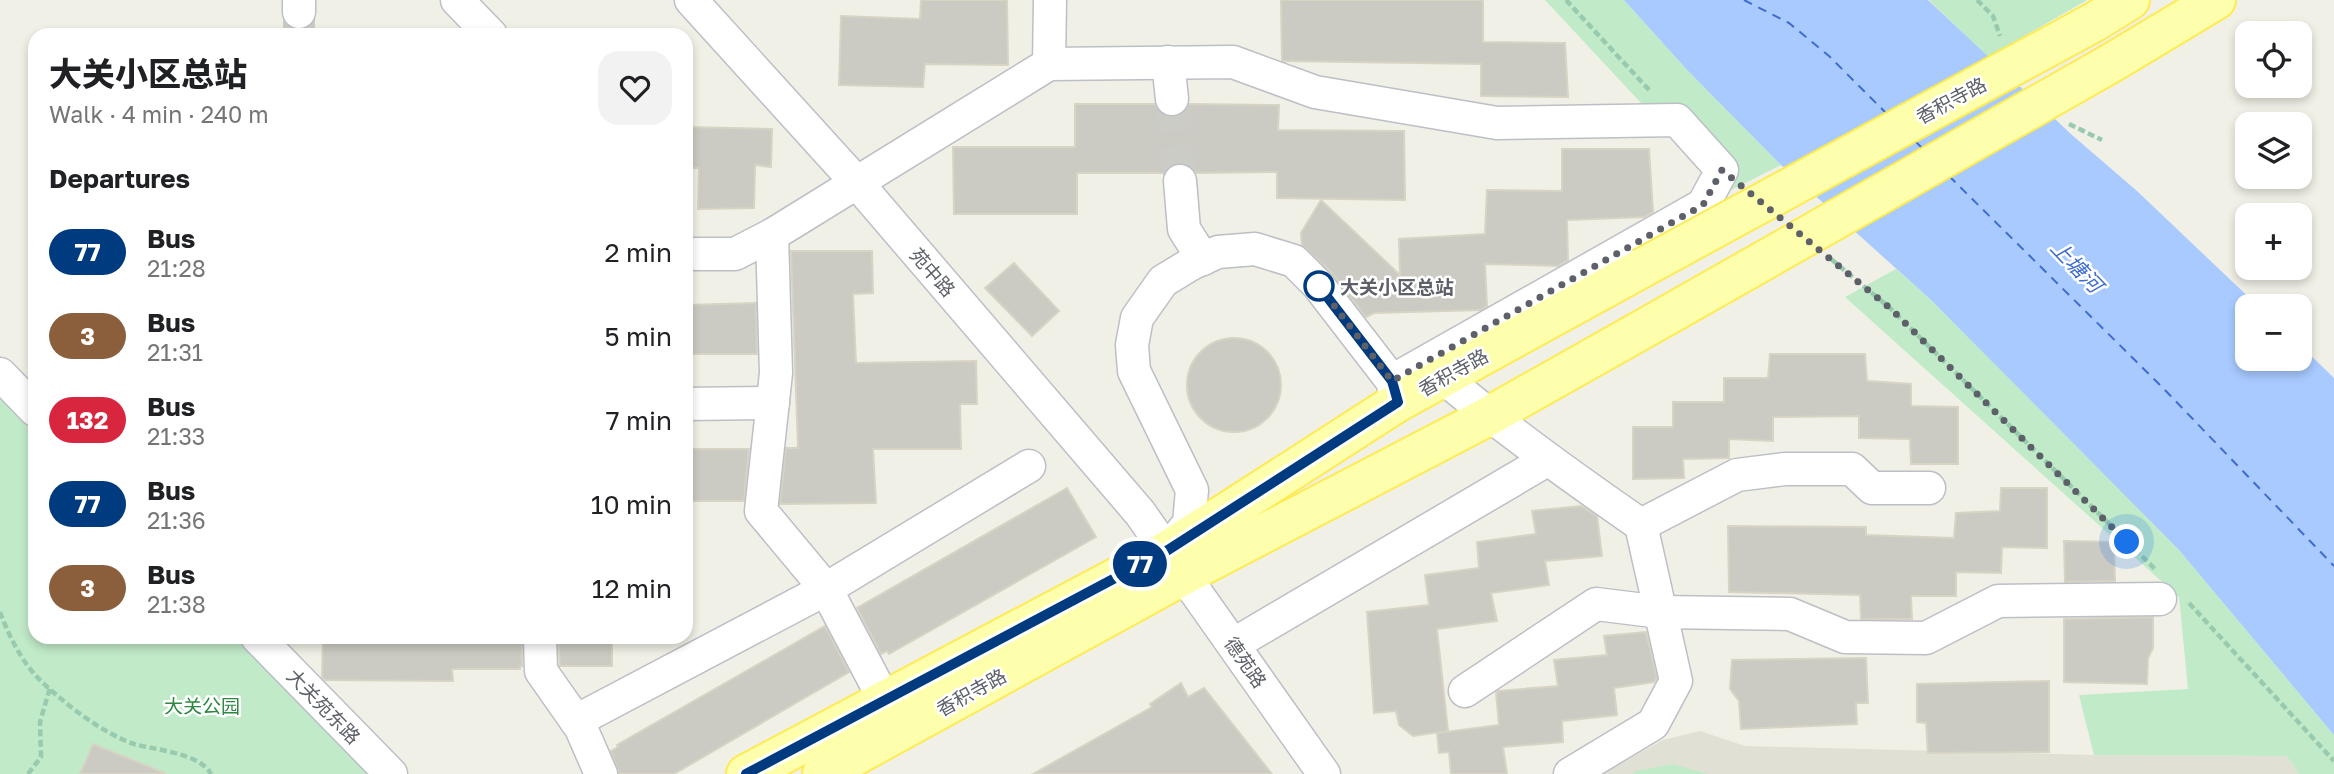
<!DOCTYPE html>
<html lang="en">
<head>
<meta charset="utf-8">
<style>
  body { margin:0; font-family:"Golos Text","Noto Sans SC",sans-serif; background:#f2f2f2; color:#202124; height:100vh; display:flex; flex-direction:column; font-size:26px; white-space:nowrap }
  * { box-sizing:border-box; margin:0 }
  p { font-size:23px; color:#757577 }
  .icon { flex:none; width:38px; height:38px; fill:none; stroke:currentColor; stroke-width:2; stroke-linecap:round; stroke-linejoin:round }
  .map { position:relative; flex:1; overflow:hidden }
  .details { position:absolute; left:28px; top:28px; width:665px; height:616px; display:flex; flex-direction:column; background:#fff; border-radius:21px; box-shadow:0 4px 10px #0003 }
  .details>* { flex:none }
  .badge { padding:0 14px; border-radius:23px; font-size:24px; line-height:46px }
  .controls { position:absolute; left:2235px; top:21px; display:grid; gap:14px }
  .controls a { display:grid; place-items:center; width:77px; height:77px; border-radius:14px; background:#fff; box-shadow:0 4px 10px #0003; font-size:35px }
  .you { position:absolute; width:35px; height:35px; margin:-18px; border:5px solid #fff; border-radius:50%; background:#1a73e8; box-shadow:0 0 0 10px #1a73e833 }
  .map>.badge { position:absolute; translate:-50% -50%; box-shadow:0 0 0 4px #fff }
  h2 { padding:0 21px; font-size:26px; line-height:63px }
  .round { display:grid; place-items:center; flex:none; width:74px; height:74px; border-radius:21px; background:#f2f2f2 }
  .headline { display:flex; align-items:center; justify-content:space-between; height:119px; padding:0 21px }
  h1 { font-size:33px; font-weight:800; line-height:52px }
  ul { padding:0; list-style:none }
  li { display:flex; align-items:center; gap:21px; height:84px; padding:0 21px }
  li div { flex:1 }
  li b { display:block; font-size:26px }
  li em { font-style:normal }
  li .badge { min-width:77px; font-weight:700; text-align:center }
  .map>svg:first-child { display:block }
  .education { fill:#e1e0d5 }
  .green { fill:#c1eac8 }
  .water { fill:#a8caff }
  .lines { fill:none; stroke-linecap:round; stroke-linejoin:round }
  .ferry { stroke:#3f6ccf; stroke-width:2; stroke-dasharray:9 7; stroke-linecap:butt }
  .building { fill:#cccbc3; stroke:#d7d4c4; stroke-width:2 }
  .minor-tunnel { stroke:#ccccc6; stroke-width:32; stroke-dasharray:32 16; stroke-linecap:butt }
  .minor-casing { stroke:#bdbfc6; stroke-width:35 }
  .major-casing { stroke:#feeb52; stroke-width:42 }
  .path { stroke:#98caaf; stroke-width:4.5; stroke-dasharray:7 3.5; stroke-linecap:butt }
  .minor { stroke:#fff; stroke-width:32 }
  .major { stroke:#feffad; stroke-width:38 }
  .major-bridge-casing { stroke:#feeb52; stroke-width:42; stroke-linecap:butt }
  .major-bridge { stroke:#feffad; stroke-width:38 }
  .line-casing { stroke:#fff; stroke-width:16 }
  .line { stroke:#003b80; stroke-width:10 }
  .walk { stroke:#5d6068; stroke-width:7; stroke-dasharray:0 12.6 }
  .stop-dot { fill:#fff; stroke:#003b80; stroke-width:3.5 }
  .labels { text-anchor:middle; dominant-baseline:central; stroke-width:5; stroke-linejoin:round; paint-order:stroke }
  .street-label { font-size:19px; fill:#5d6068; stroke:#fff }
  .stop-label { font-size:19px; font-weight:bold; fill:#5d6068; stroke:#fff; text-anchor:start }
  .park-label { font-size:19px; fill:#2e8741; stroke:#fff }
  .water-label { font-size:21px; font-style:italic; fill:#3f6ccf; stroke:#fff }
</style>
</head>
<body>
<div class="map">
<svg width="2334" height="774" viewBox="0 0 2334 774">
  <rect width="100%" height="100%" fill="#f1f0e6"/>
  <path class="education" d="M1700 731 1745 746 2094 755 2287 756 2299 774H1602L1663 740Z"/>
  <g class="green">
    <path d="M1545 0H1624L1689 72 1781 165 1725 193Z"/>
    <path d="M1929 0H2087L1988 57Z"/>
    <path d="M1896 269 1930 299 2179 550 2334 735V774H2299L2287 756 2094 755 2079 695 2188 689 2179 597 1845 297Z"/>
    <path d="M0 374 35 410V637H257L391 774H0Z"/>
    <path d="M1673 764 1708 774H1632L1636 771Z"/>
  </g>
  <path class="water" d="M1624 0H1928L2072 135 2137 191 2258 306H2247V359H2300V345L2334 378V735L2179 550 1930 299 1781 165 1689 72Z"/>
  <g class="lines">
    <g class="ferry">
      <path d="M1744 0 1789 23 1829 56 1886 113"/>
      <path d="M1915 141 1923 149"/>
      <path d="M1949 176 2163 388 2334 566"/>
    </g>
  </g>
  <g class="building">
    <path d="M921 0H1007L1008 65 925 64 923 87 839 85 841 16 920 19Z"/>
    <path d="M1281 0H1483V42L1565 43 1568 97 1481 96V64L1284 61H1282Z"/>
    <path d="M1075 104H1155L1164 115 1173 117 1183 113 1189 104 1279 105 1278 130 1404 131 1405 200 1277 198V172L1196 173 1188 165 1179 163 1170 166 1164 173H1077V214H954L953 147H1075Z"/>
    <path d="M688 127 772 129 771 167 755 165 754 208 698 209 699 168H686Z"/>
    <path d="M1562 149H1649L1653 212 1644 217 1567 220 1568 260 1558 266 1485 264 1487 306 1481 310 1374 313 1366 317 1331 272 1302 245 1301 233 1321 200 1400 275 1399 239 1485 234 1487 190 1562 191Z"/>
    <path d="M791 251H872L873 293 853 294 856 363 976 361 977 404H960L961 449H873L876 503 780 504 786 448H798Z"/>
    <path d="M1014 263 1059 311 1032 336 985 288Z"/>
    <path d="M756 303 757 354H686V305Z"/>
    <circle cx="1234" cy="385" r="47"/>
    <path d="M1770 354H1865L1867 381 1911 384V406L1958 407V464H1911L1910 439 1859 438V416L1773 417V441L1729 439V458L1683 459 1684 478 1633 479V427H1673V402H1724V378H1768Z"/>
    <path d="M686 449H749L744 501H686Z"/>
    <path d="M1067 488 1096 537 889 654 887 651 881 654 857 608Z"/>
    <path d="M2001 488H2047V548L2002 547 2001 573 1956 572V596H1911L1912 619H1861L1860 595 1729 592 1728 526 1866 527V535L1954 538 1956 513 2000 511Z"/>
    <path d="M1581 506 1597 516 1602 556 1545 561 1549 585 1491 593 1497 621 1437 629 1448 731 1413 736 1399 725 1396 711 1374 713 1367 612 1429 605 1425 575 1479 568 1477 542 1536 534 1532 511Z"/>
    <path d="M2064 541 2114 542 2115 581 2065 582Z"/>
    <path d="M2153 617V648L2148 658 2147 684 2064 682V619Z"/>
    <path d="M825 626 849 672 674 774H619L611 751 618 747 617 745Z"/>
    <path d="M1646 632 1657 678 1654 682 1614 688 1617 715 1562 721 1563 742 1503 747 1507 774H1451L1449 752 1439 753 1437 733 1499 725 1496 693 1498 691 1558 686 1554 660 1607 655 1604 636Z"/>
    <path d="M323 637H522V666H520V669H452L453 681 325 680 322 677Z"/>
    <path d="M558 637H612V666H560Z"/>
    <path d="M1866 658 1868 703H1856L1857 724 1741 729 1739 701 1730 689 1732 660Z"/>
    <path d="M2049 681V752L1928 753 1926 723 1917 722V684Z"/>
    <path d="M1181 683 1188 697 1204 688 1272 774H1033L1152 707 1150 704Z"/>
    <path d="M93 744 165 773V774H80Z"/>
  </g>
  <g class="lines">
    <g class="minor-tunnel">
      <path d="M299 12V35"/>
      <path d="M1172 99 1180 181"/>
    </g>
    <g class="minor-casing">
      <g id="minor">
        <path d="M299 0V12"/>
        <path d="M457 0 491 35"/>
        <path d="M691 0 858 184 1140 513 1324 774"/>
        <path d="M1168 62 1172 99"/>
        <path d="M1049 64 1050 0"/>
        <path d="M1180 181 1184 229 1203 259"/>
        <path d="M772 235 776 373 761 511 826 589 884 699"/>
        <path d="M686 254H735L772 235 1049 64 1233 62 1315 92 1497 123 1677 120 1722 170 1703 205 1392 381"/>
        <path d="M0 374 35 410"/>
        <path d="M1444 378C1507 431 1573 478 1641 525L1676 681 1653 724 1570 774"/>
        <path d="M686 404 773 403"/>
        <path d="M1641 525 1737 475 1785 469H1852L1872 488H1929"/>
        <path d="M1168 549 1189 523 1192 490 1134 371 1132 345 1137 318 1163 281 1191 264 1218 252 1255 249 1294 261 1318 285 1392 381 1397 401"/>
        <path d="M257 637 391 774"/>
        <path d="M540 637 541 671 581 728 601 774"/>
        <path d="M1234 644 1547 460"/>
        <path d="M1465 691 1596 604 1661 612 1790 614 1845 637 1926 638 1998 601 2160 599"/>
        <path d="M576 721 826 589 1029 466"/>
      </g>
    </g>
    <g class="major-casing">
      <g id="major">
        <path d="M2096 21 2130 0"/>
        <path d="M2113 62 2216 0"/>
        <path d="M746 774 1168 550 1398 402 1642 268"/>
        <path d="M822 774 1184 575 1489 416 1668 315"/>
      </g>
    </g>
    <g class="path">
      <path d="M1566 0 1650 91"/>
      <path d="M1977 0 1993 16 2000 36"/>
      <path d="M2069 124 2102 140"/>
      <path d="M1831 259 1891 309 2156 570"/>
      <path d="M2189 603 2334 761"/>
      <path d="M0 612C9 636 22 663 41 681 65 704 102 733 134 744 155 750 200 753 211 774"/>
      <path d="M28 774 41 757 40 722 50 688"/>
    </g>
    <use href="#minor" class="minor"/>
    <use href="#major" class="major"/>
    <g class="major-bridge-casing">
      <g id="major-bridge">
        <path d="M1642 268 2096 21"/>
        <path d="M1668 315 2113 62"/>
      </g>
    </g>
    <use href="#major-bridge" class="major-bridge"/>
  </g>
  <g class="lines">
    <g class="line-casing">
      <path id="line" d="M746 774 1168 550 1398 402 1392 381 1318 285"/>
    </g>
    <use href="#line" class="line"/>
    <path class="walk" d="M1319 286 1392 381 1703 205 1722 170 1891 309 2127 542"/>
  </g>
  <circle class="stop-dot" cx="1319" cy="286" r="14"/>
  <g class="labels">
    <g class="street-label">
      <text transform="translate(1951 100) rotate(-28)">香积寺路</text>
      <text transform="translate(933 272) rotate(49)">苑中路</text>
      <text transform="translate(1453 372) rotate(-29)">香积寺路</text>
      <text transform="translate(1246 662) rotate(55)">德苑路</text>
      <text transform="translate(971 692) rotate(-29)">香积寺路</text>
      <text transform="translate(324 706) rotate(46)">大关苑东路</text>
    </g>
    <g class="stop-label">
      <text x="1340" y="286">大关小区总站</text>
    </g>
    <g class="park-label">
      <text x="202" y="705">大关公园</text>
    </g>
    <g class="water-label">
      <text transform="translate(2077 266) rotate(46)">上塘河</text>
    </g>
  </g>
</svg>
<div class="controls">
<a><svg class="icon" aria-label="locate" viewBox="0 0 24 24"><circle cx="12" cy="12" r="6"/><path d="M12 2v4M12 18v4M2 12h4M18 12h4"/></svg></a>
<a><svg class="icon" aria-label="layers" viewBox="0 0 24 24"><path d="M12 4l9 5-9 5-9-5zM3 14l9 5 9-5"/></svg></a>
<a>+</a>
<a>−</a>
</div>
<div class="you" style="left:2127px;top:542px"></div>
<b class="badge" style="left:1140px;top:564px;background:#003b80;color:#fff">77</b>
<section class="details">
<div class="headline"><div><h1>大关小区总站</h1><p>Walk · 4 min · 240 m</p></div><a class="round"><svg class="icon" aria-label="heart" viewBox="0 0 24 24"><path d="M12 20l-8-8c-3-5 5-10 8-4 3-6 11-1 8 4z"/></svg></a></div>
<h2>Departures</h2>
<ul>
<li><span class="badge" style="background:#003b80;color:#fff">77</span><div><b>Bus</b><p>21:28</p></div><em>2 min</em></li>
<li><span class="badge" style="background:#8b5e3c;color:#fff">3</span><div><b>Bus</b><p>21:31</p></div><em>5 min</em></li>
<li><span class="badge" style="background:#d7263d;color:#fff">132</span><div><b>Bus</b><p>21:33</p></div><em>7 min</em></li>
<li><span class="badge" style="background:#003b80;color:#fff">77</span><div><b>Bus</b><p>21:36</p></div><em>10 min</em></li>
<li><span class="badge" style="background:#8b5e3c;color:#fff">3</span><div><b>Bus</b><p>21:38</p></div><em>12 min</em></li>
</ul>
</section>
</div>
</body>
</html>
